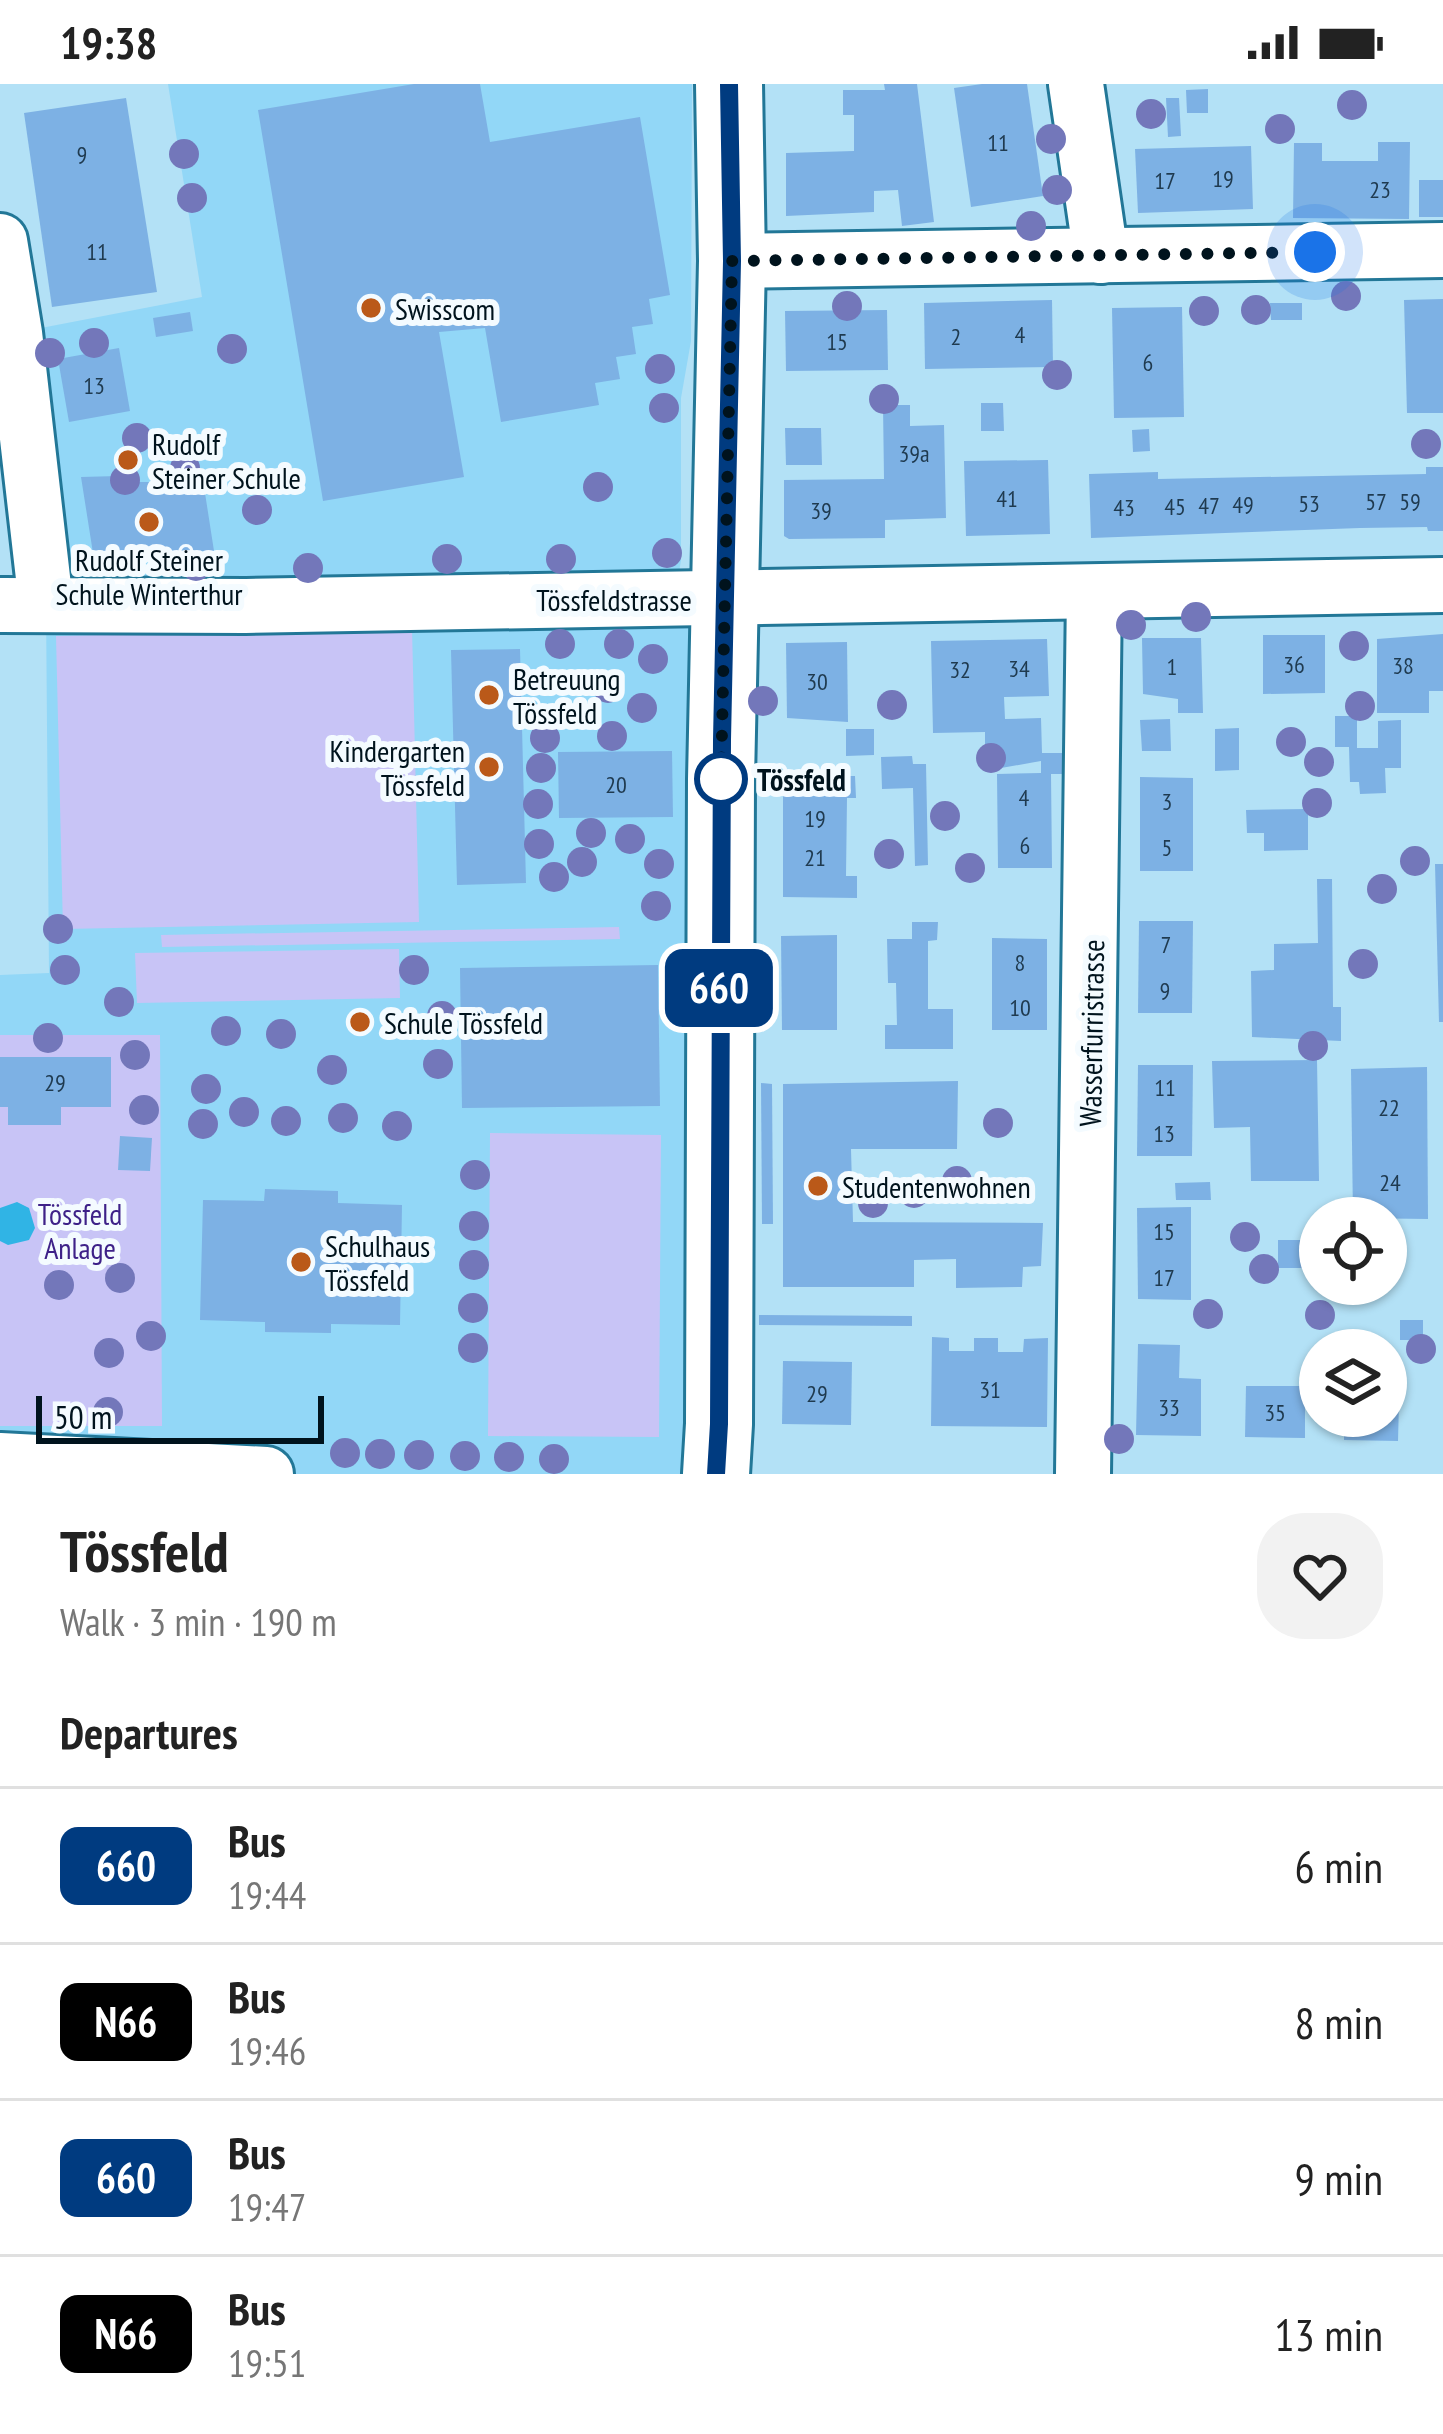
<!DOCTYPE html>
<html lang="en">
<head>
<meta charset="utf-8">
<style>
  body { margin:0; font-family:"PT Sans Narrow",sans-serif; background:#f2f2f2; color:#222; height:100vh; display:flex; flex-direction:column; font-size:45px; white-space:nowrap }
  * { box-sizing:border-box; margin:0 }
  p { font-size:39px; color:#767676 }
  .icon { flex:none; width:66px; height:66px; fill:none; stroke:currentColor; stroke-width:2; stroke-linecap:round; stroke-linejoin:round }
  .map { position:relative; height:1390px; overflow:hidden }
  .sheet { display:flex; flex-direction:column; background:#fff; flex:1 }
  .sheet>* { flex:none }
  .badge { padding:0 24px; border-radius:18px; font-size:42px; line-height:78px }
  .fabs { position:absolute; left:1299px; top:1113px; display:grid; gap:24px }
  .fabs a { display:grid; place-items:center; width:108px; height:108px; border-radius:50%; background:#fff; box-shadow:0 3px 9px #0004; font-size:60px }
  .scale { position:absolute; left:36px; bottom:30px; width:288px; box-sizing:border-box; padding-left:12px; border:6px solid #00131d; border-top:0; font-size:33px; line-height:42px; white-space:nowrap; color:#00131d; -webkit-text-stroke:9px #f4fbff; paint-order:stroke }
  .you { position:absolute; width:60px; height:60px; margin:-30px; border:9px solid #fff; border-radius:50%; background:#1a73e8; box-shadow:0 0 0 18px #1a73e833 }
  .map>.badge { position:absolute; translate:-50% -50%; box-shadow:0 0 0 6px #fff }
  h2 { padding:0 60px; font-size:45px; line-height:108px }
  .round { display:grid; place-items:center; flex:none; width:126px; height:126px; border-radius:48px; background:#f2f2f2 }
  .summary { display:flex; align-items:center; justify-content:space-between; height:204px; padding:0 60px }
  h1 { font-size:57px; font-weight:800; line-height:90px }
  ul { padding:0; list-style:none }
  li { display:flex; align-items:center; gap:36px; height:156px; padding:0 60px; border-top:3px solid #e0e0e0 }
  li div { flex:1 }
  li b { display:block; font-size:45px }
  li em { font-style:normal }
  li .badge { min-width:132px; font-weight:700; text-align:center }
  .status { display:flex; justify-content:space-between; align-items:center; height:84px; padding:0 60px; background:#fff; direction:ltr }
  .status svg { height:33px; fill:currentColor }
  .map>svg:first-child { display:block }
  .built { fill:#92d7f7 }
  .green { fill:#c8c4f6 }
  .water { fill:#30b4e5 }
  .building { fill:#7db1e4 }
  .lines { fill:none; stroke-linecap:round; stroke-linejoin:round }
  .minor-casing { stroke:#227797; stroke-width:60 }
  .major-casing { stroke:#227797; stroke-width:72 }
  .minor { stroke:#fff; stroke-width:54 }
  .major { stroke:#fff; stroke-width:66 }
  .tree { fill:#7377ba }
  .line-casing { stroke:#fff; stroke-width:27 }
  .line { stroke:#003b80; stroke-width:18 }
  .walk { stroke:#00131d; stroke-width:12; stroke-dasharray:0 21.6 }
  .poi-dot { fill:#ba5919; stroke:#f4fbff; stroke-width:4.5 }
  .stop-dot { fill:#fff; stroke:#003b80; stroke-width:6 }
  .labels { text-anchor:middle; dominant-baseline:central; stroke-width:12; stroke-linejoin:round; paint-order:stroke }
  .number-label { font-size:24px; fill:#1f3a4f }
  .poi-label { font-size:30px; fill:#00131d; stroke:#f4fbff; text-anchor:start }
  .street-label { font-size:30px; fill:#00131d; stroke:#f4fbff }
  .stop-label { font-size:30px; font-weight:bold; fill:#00131d; stroke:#f4fbff; text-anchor:start }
  .park-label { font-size:30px; fill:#3e2188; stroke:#f4fbff }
</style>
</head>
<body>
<div class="status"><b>19:38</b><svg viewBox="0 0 49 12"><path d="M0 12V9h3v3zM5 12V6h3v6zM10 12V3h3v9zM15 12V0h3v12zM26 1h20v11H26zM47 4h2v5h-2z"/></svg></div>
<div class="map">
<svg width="1443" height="1390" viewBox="0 0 1443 1390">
  <rect width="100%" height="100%" fill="#b3e1f6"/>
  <path class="built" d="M168 0H692L691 257 681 314V476L675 514 724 515 716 1390H0V891L49 889 46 520 15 249 202 213Z"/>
  <g class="green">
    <path d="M412 544 419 838 63 845 56 552Z"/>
    <path d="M619 843 620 855 162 863 161 851Z"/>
    <path d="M399 865 400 914 137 919 135 869Z"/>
    <path d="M0 951H160L162 1342H0Z"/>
    <path d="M490 1049 661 1051 659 1353 488 1352Z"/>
  </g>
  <path class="water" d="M17 1118 29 1124 35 1144 29 1156 8 1161 0 1157V1124Z"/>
  <g class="building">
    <path d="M414 0H480L490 58 640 33 670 211 649 215 653 240 632 243 636 270 616 273 620 295 595 299 599 321 501 338 485 244 439 248 464 393 323 417 258 26Z"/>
    <path d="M884 0H917L934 138 902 142 898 106 874 107V128L786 132V69L854 67V31H843V6H885Z"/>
    <path d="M982 0H1027L1043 112 971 123 954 4Z"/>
    <path d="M1208 5V29H1187L1186 6Z"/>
    <path d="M126 14 157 208 52 223 24 29Z"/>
    <path d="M1166 14H1179L1181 52 1168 53Z"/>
    <path d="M1378 58H1410L1409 135 1293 134 1294 59H1322V77H1378Z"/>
    <path d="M1251 62 1253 125 1138 129 1135 65Z"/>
    <rect x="1419" y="96" width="24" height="37"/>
    <path d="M1443 215V329H1407L1404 216Z"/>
    <path d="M1052 216 1053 283 925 285 924 219Z"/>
    <path d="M1270 219H1302V236H1271Z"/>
    <path d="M1182 223 1184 333 1114 334 1112 224Z"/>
    <path d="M887 226 888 286 786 287 785 227Z"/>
    <path d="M190 228 193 247 156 253 153 234Z"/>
    <path d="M119 264 130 327 69 338 58 275Z"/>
    <path d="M981 319H1003L1004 347H981Z"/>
    <path d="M883 321H910V342L944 341 946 434 885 436V454L789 455 784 452V396L884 395Z"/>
    <path d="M785 344H821L822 381H786Z"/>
    <path d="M1149 345 1150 367 1133 368 1132 346Z"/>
    <path d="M1048 376 1050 450 966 452 964 377Z"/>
    <path d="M1426 383H1443V447H1428L1427 443 1360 444 1091 454 1089 390 1158 388V395L1426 390Z"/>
    <path d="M118 392V398H158L159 409H205L214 467 93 469 81 393Z"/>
    <path d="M1443 550V607H1429V629H1377V555Z"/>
    <path d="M1263 551H1325V609L1263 610Z"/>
    <path d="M1142 554H1201L1203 629H1178V615L1143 610Z"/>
    <path d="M1047 555 1049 612 1004 613 1005 635 1041 634 1042 669H1069L1070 690H1051L1052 784H998L997 690 1041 689V677L1001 684 1000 670H985V648L933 649 931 557Z"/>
    <path d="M847 558 848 638 787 634 786 559Z"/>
    <path d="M520 565 526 799 457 801 451 566Z"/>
    <path d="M1335 632H1357V664H1378V637L1401 636V684H1385L1386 709 1360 710 1359 698H1350L1349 663H1335Z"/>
    <path d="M1170 635 1171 667H1142L1140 636Z"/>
    <path d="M1239 644V686L1215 687V645Z"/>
    <path d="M846 645H874V671L846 672Z"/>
    <path d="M672 667 673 733 559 734 558 668Z"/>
    <path d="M912 672 913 680H926L928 781 915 782 913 704 882 705 881 673Z"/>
    <path d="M783 692H855L856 714H847L846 792H857V814L783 813Z"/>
    <path d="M1140 693 1193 694V787H1140Z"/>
    <path d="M1308 725V766L1264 767V749H1247L1246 726Z"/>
    <path d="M1435 780H1443V938H1439Z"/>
    <path d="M1317 795H1332L1333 923H1341V957L1252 953 1251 887 1274 886V860L1318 859Z"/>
    <path d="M1139 837H1193L1192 929H1138Z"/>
    <path d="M912 838H938L937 856 928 857V925H953V965H885V941H897L896 899H888L887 855H912Z"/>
    <path d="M837 851V946H782L781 852Z"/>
    <path d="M992 854 1047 855V946H992Z"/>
    <path d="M658 881 660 1022 462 1024 460 884Z"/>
    <path d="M0 973H111V1023H61V1041H8V1023H0Z"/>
    <path d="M1317 976 1319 1097H1251L1250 1043 1214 1044 1212 977Z"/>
    <path d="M1138 981H1193L1192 1072H1137Z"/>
    <path d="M1427 983 1428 1135 1353 1134 1351 985Z"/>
    <path d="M958 997 957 1065H851L853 1138 1043 1139 1041 1182 1023 1183 1022 1203 956 1204V1175L914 1176V1203H783V1000Z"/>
    <path d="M761 999 772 1000 773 1140H762Z"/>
    <path d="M120 1052 152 1054 150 1087 118 1086Z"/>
    <path d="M1210 1098 1211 1116H1176L1175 1099Z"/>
    <path d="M265 1105 338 1107V1119L402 1121 400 1241 331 1240V1249L265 1248V1238L200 1236 203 1116 264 1117Z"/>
    <path d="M1191 1123V1216L1138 1215 1137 1124Z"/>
    <rect x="1278" y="1156" width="42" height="28"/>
    <path d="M759 1231 912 1232V1242L759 1241Z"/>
    <rect x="1400" y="1236" width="23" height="20"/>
    <path d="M932 1253 949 1254V1267H974V1254H998V1268H1023L1024 1255 1048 1254 1047 1343 931 1342Z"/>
    <path d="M1138 1260 1180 1261 1179 1294 1201 1295V1352L1136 1351Z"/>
    <path d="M783 1277 852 1278 851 1341 782 1340Z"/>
    <path d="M1386 1280H1400L1398 1357 1344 1356V1332H1386Z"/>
    <path d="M1246 1302H1305V1354L1245 1353Z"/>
  </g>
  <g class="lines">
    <g class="minor-casing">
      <g id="minor">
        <path d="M1076 0 1101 172"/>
        <path d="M0 157 15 249 46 520"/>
        <path d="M732 177 1443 166"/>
        <path d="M0 521 246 522 1443 501"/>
        <path d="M0 1376 266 1390"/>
        <path d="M1083 1390 1094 508"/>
      </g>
    </g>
    <g class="major-casing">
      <path id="major" d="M716 1390 719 1340 721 695 732 177 729 0"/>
    </g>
    <use href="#minor" class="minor"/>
    <use href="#major" class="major"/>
  </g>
  <g class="tree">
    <circle cx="1352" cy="21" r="15"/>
    <circle cx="1151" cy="30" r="15"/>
    <circle cx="1280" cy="45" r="15"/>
    <circle cx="1051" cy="55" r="15"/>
    <circle cx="184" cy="70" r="15"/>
    <circle cx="1057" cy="106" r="15"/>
    <circle cx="192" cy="114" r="15"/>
    <circle cx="1031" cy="142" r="15"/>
    <circle cx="1346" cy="212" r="15"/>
    <circle cx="847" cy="222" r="15"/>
    <circle cx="1256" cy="226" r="15"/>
    <circle cx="1204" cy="227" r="15"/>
    <circle cx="94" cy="259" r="15"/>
    <circle cx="232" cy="265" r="15"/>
    <circle cx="50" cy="269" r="15"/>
    <circle cx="660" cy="285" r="15"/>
    <circle cx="1057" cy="291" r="15"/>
    <circle cx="884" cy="315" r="15"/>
    <circle cx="664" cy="324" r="15"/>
    <circle cx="137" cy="354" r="15"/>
    <circle cx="1426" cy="360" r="15"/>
    <circle cx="185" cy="384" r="15"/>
    <circle cx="125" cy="396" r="15"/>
    <circle cx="598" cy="403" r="15"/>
    <circle cx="257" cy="426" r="15"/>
    <circle cx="667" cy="469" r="15"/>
    <circle cx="447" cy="475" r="15"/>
    <circle cx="561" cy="475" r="15"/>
    <circle cx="196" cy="482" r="15"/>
    <circle cx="308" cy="484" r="15"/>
    <circle cx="1196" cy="533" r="15"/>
    <circle cx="1131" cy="541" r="15"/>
    <circle cx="560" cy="560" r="15"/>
    <circle cx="619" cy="560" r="15"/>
    <circle cx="1354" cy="562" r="15"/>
    <circle cx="653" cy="575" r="15"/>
    <circle cx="608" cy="604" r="15"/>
    <circle cx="763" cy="617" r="15"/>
    <circle cx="892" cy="621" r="15"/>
    <circle cx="1360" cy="622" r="15"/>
    <circle cx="642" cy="624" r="15"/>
    <circle cx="612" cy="652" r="15"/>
    <circle cx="545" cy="654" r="15"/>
    <circle cx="1291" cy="658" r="15"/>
    <circle cx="991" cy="674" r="15"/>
    <circle cx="1319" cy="678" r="15"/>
    <circle cx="541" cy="684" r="15"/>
    <circle cx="1317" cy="719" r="15"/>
    <circle cx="538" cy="720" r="15"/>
    <circle cx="945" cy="732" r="15"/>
    <circle cx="591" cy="749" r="15"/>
    <circle cx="630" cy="755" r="15"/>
    <circle cx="539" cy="760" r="15"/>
    <circle cx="889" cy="770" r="15"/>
    <circle cx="1415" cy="777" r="15"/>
    <circle cx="582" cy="778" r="15"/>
    <circle cx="659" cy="780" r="15"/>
    <circle cx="970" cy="784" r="15"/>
    <circle cx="554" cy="793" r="15"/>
    <circle cx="1382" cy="805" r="15"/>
    <circle cx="656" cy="822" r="15"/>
    <circle cx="58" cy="845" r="15"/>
    <circle cx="1363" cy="880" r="15"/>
    <circle cx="65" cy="886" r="15"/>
    <circle cx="414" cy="886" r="15"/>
    <circle cx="119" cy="918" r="15"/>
    <circle cx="442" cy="932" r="15"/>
    <circle cx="226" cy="947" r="15"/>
    <circle cx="281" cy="950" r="15"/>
    <circle cx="48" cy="954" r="15"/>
    <circle cx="1313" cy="962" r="15"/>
    <circle cx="135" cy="971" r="15"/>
    <circle cx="438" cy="980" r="15"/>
    <circle cx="332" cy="986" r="15"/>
    <circle cx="206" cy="1005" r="15"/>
    <circle cx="144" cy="1026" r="15"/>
    <circle cx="244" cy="1028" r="15"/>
    <circle cx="343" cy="1034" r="15"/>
    <circle cx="286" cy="1037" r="15"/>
    <circle cx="998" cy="1039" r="15"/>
    <circle cx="203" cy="1040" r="15"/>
    <circle cx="397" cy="1042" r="15"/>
    <circle cx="475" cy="1091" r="15"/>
    <circle cx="957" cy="1097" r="15"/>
    <circle cx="914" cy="1109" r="15"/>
    <circle cx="873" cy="1119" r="15"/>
    <circle cx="474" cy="1142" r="15"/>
    <circle cx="1245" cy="1153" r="15"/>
    <circle cx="474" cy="1181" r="15"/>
    <circle cx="1264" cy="1185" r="15"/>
    <circle cx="120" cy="1194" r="15"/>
    <circle cx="59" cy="1201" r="15"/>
    <circle cx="473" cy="1224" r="15"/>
    <circle cx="1208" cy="1230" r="15"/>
    <circle cx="1320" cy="1231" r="15"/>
    <circle cx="151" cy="1252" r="15"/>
    <circle cx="473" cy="1264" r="15"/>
    <circle cx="1421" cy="1265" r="15"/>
    <circle cx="109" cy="1269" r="15"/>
    <circle cx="108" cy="1328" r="15"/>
    <circle cx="1119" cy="1355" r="15"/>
    <circle cx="345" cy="1369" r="15"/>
    <circle cx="380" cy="1370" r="15"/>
    <circle cx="419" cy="1371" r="15"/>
    <circle cx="465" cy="1372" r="15"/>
    <circle cx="509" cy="1373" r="15"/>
    <circle cx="554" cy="1375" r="15"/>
  </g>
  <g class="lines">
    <g class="line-casing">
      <path id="line" d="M716 1390 719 1340 722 656 732 177 729 0"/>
    </g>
    <use href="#line" class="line"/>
    <path class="walk" d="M721 695 732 177 1315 168"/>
  </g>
  <g class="poi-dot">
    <circle cx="371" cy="224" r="12"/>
    <circle cx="128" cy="376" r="12"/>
    <circle cx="149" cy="438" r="12"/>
    <circle cx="489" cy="611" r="12"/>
    <circle cx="489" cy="683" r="12"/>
    <circle cx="360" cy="938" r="12"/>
    <circle cx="818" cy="1102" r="12"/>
    <circle cx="301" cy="1178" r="12"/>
  </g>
  <circle class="stop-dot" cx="721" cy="695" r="24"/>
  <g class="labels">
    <g class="number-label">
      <text x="998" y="58">11</text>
      <text x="82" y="70">9</text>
      <text x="1223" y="94">19</text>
      <text x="1165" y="96">17</text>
      <text x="1380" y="105">23</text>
      <text x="97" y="167">11</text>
      <text x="1020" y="250">4</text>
      <text x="956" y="252">2</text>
      <text x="837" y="257">15</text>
      <text x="1148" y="278">6</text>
      <text x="94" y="301">13</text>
      <text x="914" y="369">39a</text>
      <text x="1007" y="414">41</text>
      <text x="1376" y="417">57</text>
      <text x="1410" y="417">59</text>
      <text x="1309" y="419">53</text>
      <text x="1243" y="420">49</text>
      <text x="1209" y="421">47</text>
      <text x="1175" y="422">45</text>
      <text x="1124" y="423">43</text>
      <text x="821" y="426">39</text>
      <text x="1294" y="580">36</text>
      <text x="1403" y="581">38</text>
      <text x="1172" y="582">1</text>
      <text x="1019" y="584">34</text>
      <text x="960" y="585">32</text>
      <text x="817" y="597">30</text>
      <text x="616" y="700">20</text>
      <text x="1024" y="713">4</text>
      <text x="1167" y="717">3</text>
      <text x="815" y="734">19</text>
      <text x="1025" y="761">6</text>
      <text x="1167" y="763">5</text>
      <text x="815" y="773">21</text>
      <text x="1166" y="860">7</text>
      <text x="1020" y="878">8</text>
      <text x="1165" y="906">9</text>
      <text x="1020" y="923">10</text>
      <text x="55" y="998">29</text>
      <text x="1165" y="1003">11</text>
      <text x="1389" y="1023">22</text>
      <text x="1164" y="1049">13</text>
      <text x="1390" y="1098">24</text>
      <text x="1164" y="1147">15</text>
      <text x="1164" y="1193">17</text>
      <text x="990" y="1305">31</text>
      <text x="817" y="1309">29</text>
      <text x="1169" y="1323">33</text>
      <text x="1275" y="1328">35</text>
    </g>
    <g class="poi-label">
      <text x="395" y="224">Swisscom</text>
      <text x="152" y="359">Rudolf<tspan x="152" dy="34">Steiner Schule</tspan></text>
      <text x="149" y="475" text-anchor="middle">Rudolf Steiner<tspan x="149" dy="34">Schule Winterthur</tspan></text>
      <text x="513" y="594">Betreuung<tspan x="513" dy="34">Tössfeld</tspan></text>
      <text x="465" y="666" text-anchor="end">Kindergarten<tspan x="465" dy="34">Tössfeld</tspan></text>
      <text x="384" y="938">Schule Tössfeld</text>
      <text x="842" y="1102">Studentenwohnen</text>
      <text x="325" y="1161">Schulhaus<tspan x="325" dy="34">Tössfeld</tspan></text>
    </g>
    <g class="street-label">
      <text x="614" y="515">Tössfeldstrasse</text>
      <text transform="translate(1091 949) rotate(-89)">Wasserfurristrasse</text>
    </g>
    <g class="stop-label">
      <text x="757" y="695">Tössfeld</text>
    </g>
    <g class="park-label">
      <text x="80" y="1129">Tössfeld<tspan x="80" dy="34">Anlage</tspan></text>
    </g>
  </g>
</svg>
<div class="fabs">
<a><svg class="icon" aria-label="locate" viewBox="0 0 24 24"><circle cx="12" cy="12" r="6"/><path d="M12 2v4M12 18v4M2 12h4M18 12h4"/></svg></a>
<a><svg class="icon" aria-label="layers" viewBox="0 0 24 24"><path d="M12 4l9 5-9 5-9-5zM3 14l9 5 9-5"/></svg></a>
</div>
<div class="scale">50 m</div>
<div class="you" style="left:1315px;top:168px"></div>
<b class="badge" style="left:719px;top:904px;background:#003b80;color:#fff">660</b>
</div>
<section class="sheet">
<div class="summary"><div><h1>Tössfeld</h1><p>Walk · 3 min · 190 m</p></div><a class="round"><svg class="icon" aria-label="heart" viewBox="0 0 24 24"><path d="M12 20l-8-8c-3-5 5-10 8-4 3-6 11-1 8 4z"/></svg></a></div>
<h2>Departures</h2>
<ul>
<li><span class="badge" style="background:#003b80;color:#fff">660</span><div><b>Bus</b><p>19:44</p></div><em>6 min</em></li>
<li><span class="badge" style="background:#000;color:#fff">N66</span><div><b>Bus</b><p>19:46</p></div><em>8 min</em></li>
<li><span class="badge" style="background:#003b80;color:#fff">660</span><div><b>Bus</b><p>19:47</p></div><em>9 min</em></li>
<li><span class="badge" style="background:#000;color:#fff">N66</span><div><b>Bus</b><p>19:51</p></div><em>13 min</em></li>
</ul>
</section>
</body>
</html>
